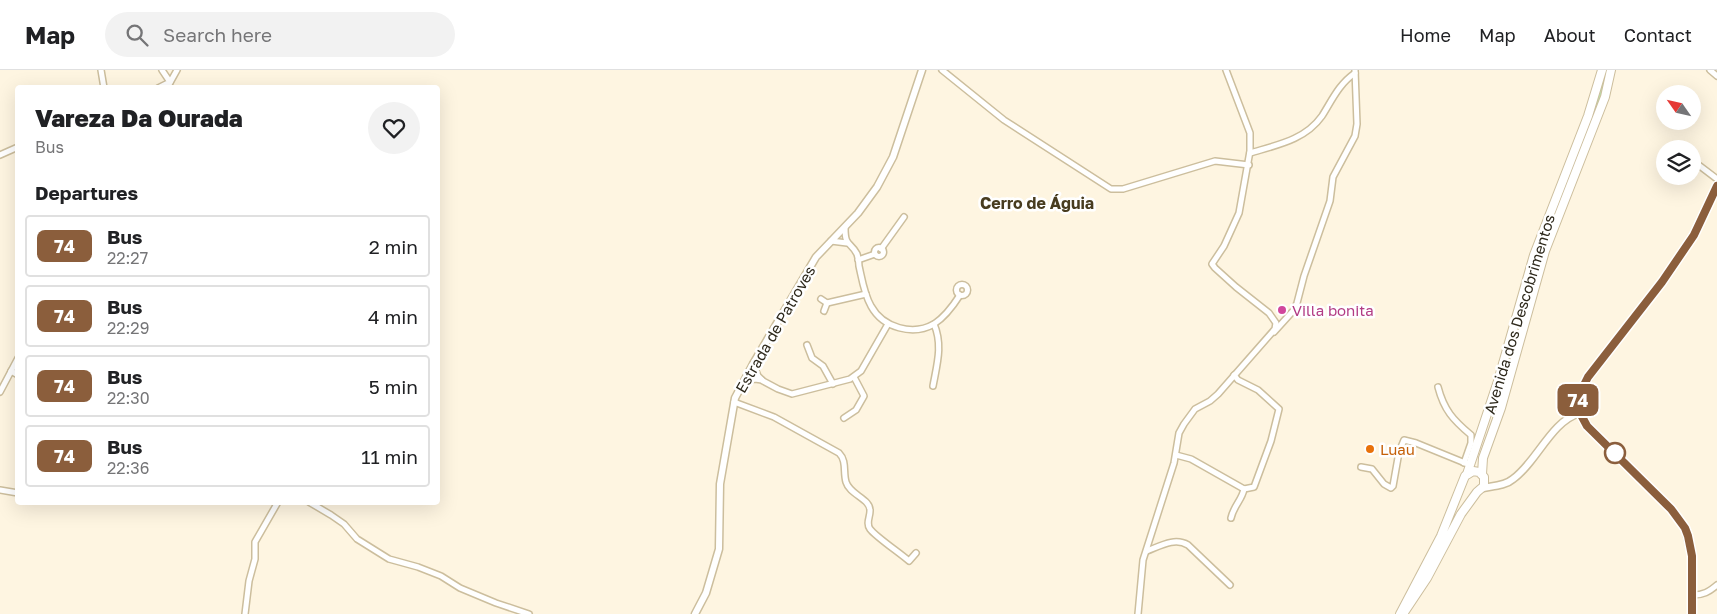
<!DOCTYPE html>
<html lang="en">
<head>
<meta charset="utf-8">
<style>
  body { margin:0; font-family:"Golos Text",sans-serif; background:#f2f2f2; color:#202124; height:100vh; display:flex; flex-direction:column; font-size:19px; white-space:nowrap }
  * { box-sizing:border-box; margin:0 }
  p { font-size:16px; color:#757577 }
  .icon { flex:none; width:28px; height:28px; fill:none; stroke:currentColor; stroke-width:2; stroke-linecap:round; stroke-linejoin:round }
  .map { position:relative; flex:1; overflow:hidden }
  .panel { position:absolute; left:15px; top:15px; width:425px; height:420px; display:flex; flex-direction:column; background:#fff; border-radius:5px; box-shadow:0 5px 20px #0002 }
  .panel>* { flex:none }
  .badge { padding:0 10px; border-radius:8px; font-size:18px; line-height:32px }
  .needle { width:32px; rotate:304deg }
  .buttons { position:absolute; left:1656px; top:15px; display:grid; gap:10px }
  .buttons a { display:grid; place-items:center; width:45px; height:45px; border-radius:50%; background:#fff; box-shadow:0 5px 20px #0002; font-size:25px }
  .map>.badge { position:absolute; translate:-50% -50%; box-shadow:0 0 0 2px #fff }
  h2 { padding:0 20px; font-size:19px; line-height:45px }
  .round { display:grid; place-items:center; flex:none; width:52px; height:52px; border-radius:26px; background:#f2f2f2 }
  .head { display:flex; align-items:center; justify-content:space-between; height:85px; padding:0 20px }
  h1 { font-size:24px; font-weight:800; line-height:38px }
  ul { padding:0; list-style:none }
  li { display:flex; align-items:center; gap:15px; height:62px; margin:0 10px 8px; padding:0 10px; border:2px solid #e0e0e0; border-radius:5px }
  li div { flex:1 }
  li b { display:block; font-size:19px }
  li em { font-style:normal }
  li .badge { min-width:55px; font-weight:700; text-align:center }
  header { display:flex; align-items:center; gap:30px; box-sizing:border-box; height:70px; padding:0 25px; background:#fff; border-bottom:1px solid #e0e0e0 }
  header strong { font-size:24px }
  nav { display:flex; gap:28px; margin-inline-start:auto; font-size:18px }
  .search { width:350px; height:45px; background:#f2f2f2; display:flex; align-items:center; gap:12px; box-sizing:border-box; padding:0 18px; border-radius:28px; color:#757577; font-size:19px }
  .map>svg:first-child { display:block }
  .green { fill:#b4e5ab }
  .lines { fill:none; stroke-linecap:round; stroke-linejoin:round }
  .minor-casing { stroke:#ccbe9d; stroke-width:8 }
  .tertiary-casing { stroke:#ccbe9d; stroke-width:9 }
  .secondary-casing { stroke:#ccbe9d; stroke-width:10 }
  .minor { stroke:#fff; stroke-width:5 }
  .tertiary { stroke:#fff; stroke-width:6 }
  .secondary { stroke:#fff; stroke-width:8 }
  .line-casing { stroke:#fff; stroke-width:11 }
  .line { stroke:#8b5e3c; stroke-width:8 }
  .hotel-dot { fill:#d1479c; stroke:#fff; stroke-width:2 }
  .food-dot { fill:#e8710a; stroke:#fff; stroke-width:2 }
  .stop-dot { fill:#fff; stroke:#8b5e3c; stroke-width:2.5 }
  .labels { text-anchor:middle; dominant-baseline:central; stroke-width:5; stroke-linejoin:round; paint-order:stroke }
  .hotel-label { font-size:15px; fill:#b23c85; stroke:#fff; text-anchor:start }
  .street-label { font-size:15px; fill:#2e291c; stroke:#fff }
  .food-label { font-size:15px; fill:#c56008; stroke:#fff; text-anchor:start }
  .neighbourhood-label { font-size:16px; font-weight:bold; fill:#483c1f; stroke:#fff }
</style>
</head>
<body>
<header>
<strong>Map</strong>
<div class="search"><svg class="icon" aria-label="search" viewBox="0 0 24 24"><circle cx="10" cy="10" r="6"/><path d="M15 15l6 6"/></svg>Search here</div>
<nav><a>Home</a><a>Map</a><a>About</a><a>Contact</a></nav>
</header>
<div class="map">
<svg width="1717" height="544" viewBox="0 0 1717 544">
  <rect width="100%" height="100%" fill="#fef5e1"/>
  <path class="green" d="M1605 0H1608L1603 21 1543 177 1489 366 1494 340 1537 186 1599 25Z"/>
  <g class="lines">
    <g class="minor-casing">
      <g id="minor">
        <path d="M101 0 104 18"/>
        <path d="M942 0 1004 50 1111 119H1123L1215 91 1249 95"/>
        <path d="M1710 0 1717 6"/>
        <path d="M158 18 170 12 162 0"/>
        <path d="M167 18 177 0"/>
        <path d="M1250 83C1277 75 1305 70 1322 46 1332 30 1339 14 1355 3"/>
        <path d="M0 85 18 77"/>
        <path d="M1692 90 1717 109"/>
        <path d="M845 158C845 177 850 171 857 184 858 187 859 192 859 196 862 209 864 224 871 236 883 258 913 266 934 254 945 247 953 236 960 225"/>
        <path d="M831 171 847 173"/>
        <circle cx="879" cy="182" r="4.5"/>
        <path d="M881 179 904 147"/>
        <path d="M858 190 875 184"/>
        <circle cx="962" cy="220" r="5.5"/>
        <path d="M821 229 827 233 866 224"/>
        <path d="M824 241 827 233"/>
        <path d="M1274 262 1293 241 1297 233 1304 206 1330 131 1333 107 1355 66 1357 54 1355 0"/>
        <path d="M807 275 812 288 823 296 833 314"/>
        <path d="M753 294 758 306 763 311 778 319 792 324 850 309 861 301 888 254"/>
        <path d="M11 301 18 305"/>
        <path d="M744 312 755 309 762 310"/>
        <path d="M933 316C937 294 943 275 934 254"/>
        <path d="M1438 317C1444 340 1453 350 1471 365V373L1464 393"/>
        <path d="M0 322 18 288"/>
        <path d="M734 332 774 347 839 383C847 391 843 402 846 412 849 422 861 426 867 433 875 442 864 451 870 459 876 467 900 483 909 491L916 483"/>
        <path d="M844 348 856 340 864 326 854 307"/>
        <path d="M1176 385 1191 389 1244 419 1254 417 1271 371 1279 339 1258 320 1238 310 1234 305"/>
        <path d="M1361 397 1372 399 1384 414 1391 418 1393 416 1399 382 1404 370 1416 373 1470 395"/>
        <path d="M0 420 18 423"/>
        <path d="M309 432 331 445 344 454 357 469 389 489 418 497 441 506 460 518 496 533 529 544"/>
        <path d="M1231 448C1234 435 1242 430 1244 419"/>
        <path d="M1147 481C1160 476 1175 467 1188 475L1230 515"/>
        <path d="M1693 525C1703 525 1709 522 1717 515"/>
        <path d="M245 544 249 511 255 489V472L278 432"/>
        <path d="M1138 544 1143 490 1174 393 1179 363 1184 354 1195 339 1210 331 1218 324 1275 259 1276 253 1269 243 1236 217 1215 198 1212 194 1224 176 1239 143 1250 81V63L1226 0"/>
      </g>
    </g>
    <g class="tertiary-casing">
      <g id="tertiary">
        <path d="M1483 418C1493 416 1505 416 1513 409 1537 392 1551 351 1580 343"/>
        <path d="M695 544 706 523 719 479 720 414 735 328 753 294 816 187 858 143 877 117 893 87 922 0"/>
        <path d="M1692 544V486L1685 458 1671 439 1587 355 1580 343 1578 327 1589 307 1662 212 1694 165 1717 116"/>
      </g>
    </g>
    <g class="secondary-casing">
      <g id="secondary">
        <path d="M1467 404 1498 311 1534 185 1588 46 1602 0"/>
        <path d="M1482 404 1483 388 1501 338 1545 181 1605 27 1611 0"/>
        <path d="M1400 544 1441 466 1465 406 1473 401 1479 402 1484 407V416L1477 422 1461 444 1427 508 1403 544"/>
      </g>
    </g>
    <use href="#minor" class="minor"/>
    <use href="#tertiary" class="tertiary"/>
    <use href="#secondary" class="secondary"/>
  </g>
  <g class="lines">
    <g class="line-casing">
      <path id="line" d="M1692 544V486L1688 466 1685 458 1671 439 1587 356 1580 343 1578 334V327L1588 307 1662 212 1694 165 1717 116"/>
    </g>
    <use href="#line" class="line"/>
  </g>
  <circle class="hotel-dot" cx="1282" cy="240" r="5"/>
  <circle class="food-dot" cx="1370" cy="379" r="5"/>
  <circle class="stop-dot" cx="1615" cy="383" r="10"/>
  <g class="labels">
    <g class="hotel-label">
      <text x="1292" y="240">Villa bonita</text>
    </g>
    <g class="street-label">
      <text transform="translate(1519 244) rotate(-73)">Avenida dos Descobrimentos</text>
      <text transform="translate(775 259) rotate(-60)">Estrada de Patroves</text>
    </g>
    <g class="food-label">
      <text x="1380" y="379">Luau</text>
    </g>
    <g class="neighbourhood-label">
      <text x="1037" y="133">Cerro de Águia</text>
    </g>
  </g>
</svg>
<div class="buttons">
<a><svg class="needle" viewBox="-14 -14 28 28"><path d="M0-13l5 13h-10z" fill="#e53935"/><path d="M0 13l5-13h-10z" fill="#757577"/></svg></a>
<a><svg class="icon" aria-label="layers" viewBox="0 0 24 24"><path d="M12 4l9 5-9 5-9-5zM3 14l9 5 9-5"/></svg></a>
</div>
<b class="badge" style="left:1578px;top:330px;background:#8b5e3c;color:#fff">74</b>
<section class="panel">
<div class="head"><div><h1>Vareza Da Ourada</h1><p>Bus</p></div><a class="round"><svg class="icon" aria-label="heart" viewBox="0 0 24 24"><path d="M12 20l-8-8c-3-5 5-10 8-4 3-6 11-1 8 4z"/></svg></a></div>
<h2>Departures</h2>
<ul>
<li><span class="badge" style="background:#8b5e3c;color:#fff">74</span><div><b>Bus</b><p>22:27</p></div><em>2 min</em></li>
<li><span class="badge" style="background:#8b5e3c;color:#fff">74</span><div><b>Bus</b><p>22:29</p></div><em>4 min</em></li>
<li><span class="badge" style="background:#8b5e3c;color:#fff">74</span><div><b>Bus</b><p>22:30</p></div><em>5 min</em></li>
<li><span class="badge" style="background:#8b5e3c;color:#fff">74</span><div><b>Bus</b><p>22:36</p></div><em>11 min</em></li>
</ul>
</section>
</div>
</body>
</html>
